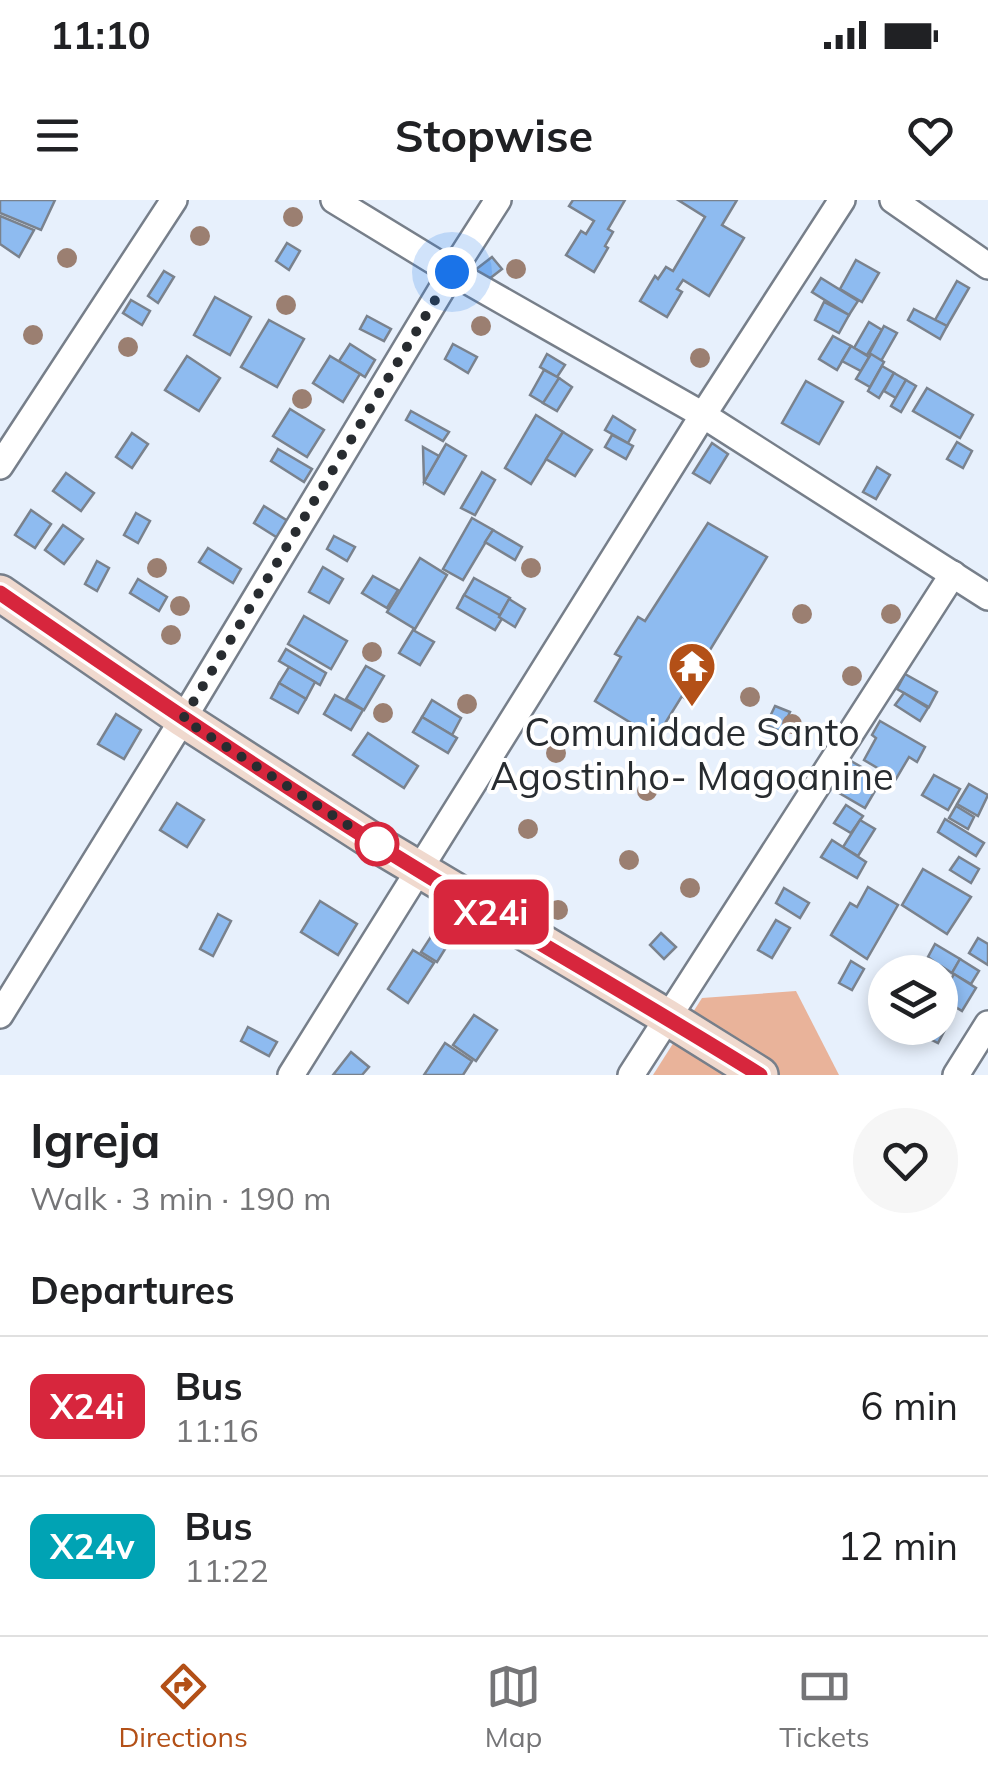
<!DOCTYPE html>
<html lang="en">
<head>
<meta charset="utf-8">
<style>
  body { margin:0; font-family:Mulish,sans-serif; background:#f6f6f6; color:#202124; height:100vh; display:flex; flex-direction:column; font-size:38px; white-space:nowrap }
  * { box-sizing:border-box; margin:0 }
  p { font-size:32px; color:#757577 }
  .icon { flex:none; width:55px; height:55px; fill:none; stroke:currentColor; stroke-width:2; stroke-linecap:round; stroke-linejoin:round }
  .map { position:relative; height:875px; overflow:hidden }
  .panel { display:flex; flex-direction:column; background:#fff; flex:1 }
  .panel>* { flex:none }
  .badge { padding:0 20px; border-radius:15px; font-size:35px; line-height:65px }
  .buttons { position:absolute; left:868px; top:755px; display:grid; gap:20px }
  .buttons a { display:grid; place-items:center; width:90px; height:90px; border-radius:50%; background:#fff; box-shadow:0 5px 15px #0003; font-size:50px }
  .you { position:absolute; width:50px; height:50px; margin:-25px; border:8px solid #fff; border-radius:50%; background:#1a73e8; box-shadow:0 0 0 15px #1a73e833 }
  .map>.badge { position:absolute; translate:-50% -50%; box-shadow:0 0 0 5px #fff }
  h2 { padding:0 30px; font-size:38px; line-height:90px }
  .round { display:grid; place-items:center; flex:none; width:105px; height:105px; border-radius:52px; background:#f6f6f6 }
  .summary { display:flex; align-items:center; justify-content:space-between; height:170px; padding:0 30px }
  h1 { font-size:48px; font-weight:700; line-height:75px }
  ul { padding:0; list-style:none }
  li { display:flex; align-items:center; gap:30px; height:140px; padding:0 30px; border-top:2px solid #e0e0e0 }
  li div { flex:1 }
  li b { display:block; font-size:38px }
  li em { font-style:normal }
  li .badge { min-width:110px; font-weight:700; text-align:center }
  .status { display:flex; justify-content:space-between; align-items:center; height:70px; padding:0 50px; background:#fff; direction:ltr }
  .status svg { height:28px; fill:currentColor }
  header { display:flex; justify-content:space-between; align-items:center; height:130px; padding:0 30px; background:#fff; font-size:45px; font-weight:700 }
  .tabs { display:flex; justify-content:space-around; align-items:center; height:140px; border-top:2px solid #e0e0e0; background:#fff; font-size:28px; color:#757577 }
  .tabs a { display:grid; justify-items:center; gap:5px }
  .tabs .active { color:#b35017 }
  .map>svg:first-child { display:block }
  .green { fill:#e9b39a }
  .building { fill:#8ebbf0; stroke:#7a828d; stroke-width:2.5 }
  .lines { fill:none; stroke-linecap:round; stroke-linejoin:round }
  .street-casing { stroke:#777f8a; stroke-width:30 }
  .secondary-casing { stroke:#777f8a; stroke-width:40 }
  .street { stroke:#fff; stroke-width:25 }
  .secondary { stroke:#f0d9ce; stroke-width:35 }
  .tree { fill:#9b7f71 }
  .line-casing { stroke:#fff; stroke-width:22 }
  .line { stroke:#d7263d; stroke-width:15 }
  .walk { stroke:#282c30; stroke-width:10; stroke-dasharray:0 18 }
  .stop-dot { fill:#fff; stroke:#d7263d; stroke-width:5 }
  .labels { text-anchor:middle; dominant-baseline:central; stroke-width:8; stroke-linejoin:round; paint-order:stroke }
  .poi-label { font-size:38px; fill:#282c30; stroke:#fff }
</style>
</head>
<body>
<div class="status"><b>11:10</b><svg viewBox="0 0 49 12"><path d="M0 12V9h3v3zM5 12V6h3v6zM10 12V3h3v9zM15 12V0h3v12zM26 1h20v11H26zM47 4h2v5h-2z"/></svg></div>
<header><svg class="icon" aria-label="menu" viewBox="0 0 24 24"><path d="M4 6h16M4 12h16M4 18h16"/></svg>Stopwise<svg class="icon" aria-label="heart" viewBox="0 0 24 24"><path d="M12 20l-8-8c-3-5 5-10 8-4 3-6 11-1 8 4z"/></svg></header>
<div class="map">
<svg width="988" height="875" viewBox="0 0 988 875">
  <rect width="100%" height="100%" fill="#e7f0fc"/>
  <path class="green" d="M796 791 839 875H653L702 798Z"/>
  <g class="building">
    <path d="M0 0H55L41 30 0 13Z"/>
    <path d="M573 0H625L608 29 613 32 605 46 608 48 594 72 566 55 581 31 586 34 594 21 569 6Z"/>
    <path d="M678 0H737L722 25 744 38 709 96 683 80 677 89 682 92 667 117 640 101 655 76 658 79 666 67 673 71 705 17Z"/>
    <path d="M0 16 34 30 19 57 0 44Z"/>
    <path d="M287 43 300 51 289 70 276 61Z"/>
    <path d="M492 57 502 69 480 86 470 74Z"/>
    <path d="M856 60 879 73 862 102 840 89Z"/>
    <path d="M164 71 174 77 158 103 148 96Z"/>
    <path d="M821 78 858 101 849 115 812 92Z"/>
    <path d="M957 81 969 88 947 126 935 120Z"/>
    <path d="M215 97 251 117 230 155 194 135Z"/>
    <path d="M131 100 150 111 142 125 123 113Z"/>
    <path d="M824 102 849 115 839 133 815 120Z"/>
    <path d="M914 109 947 126 940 139 908 120Z"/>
    <path d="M367 116 391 129 384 141 360 129Z"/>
    <path d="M269 120 304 139 277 187 241 167Z"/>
    <path d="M869 122 882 130 867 155 854 148Z"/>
    <path d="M884 126 897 133 881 161 869 154Z"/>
    <path d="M833 136 851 146 837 170 819 159Z"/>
    <path d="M350 144 375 160 365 177 339 161Z"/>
    <path d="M453 144 477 157 468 173 445 159Z"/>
    <path d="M851 146 869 157 861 171 842 161Z"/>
    <path d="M547 154 565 165 557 177 540 167Z"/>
    <path d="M871 154 884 162 870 187 856 179Z"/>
    <path d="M187 156 220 178 199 211 165 190Z"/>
    <path d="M330 156 360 174 343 202 313 183Z"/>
    <path d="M882 166 894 173 879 198 868 191Z"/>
    <path d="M544 170 559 178 545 204 530 195Z"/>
    <path d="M894 173 906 180 896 198 884 191Z"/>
    <path d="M559 178 572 187 557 211 543 203Z"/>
    <path d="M906 180 916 186 901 212 891 206Z"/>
    <path d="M806 181 843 202 819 244 782 223Z"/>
    <path d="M927 188 973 215 960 238 913 211Z"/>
    <path d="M290 209 324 230 307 257 273 236Z"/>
    <path d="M411 211 449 232 443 241 406 220Z"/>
    <path d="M536 215 563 232 531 284 505 268Z"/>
    <path d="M613 216 635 230 628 243 605 230Z"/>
    <path d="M563 232 592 250 575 276 546 259Z"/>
    <path d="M132 233 148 244 132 268 116 257Z"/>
    <path d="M612 235 633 246 626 259 605 247Z"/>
    <path d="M957 242 972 251 963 268 947 259Z"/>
    <path d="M712 243 728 254 710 283 693 273Z"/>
    <path d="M446 244 466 256 444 294 424 282Z"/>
    <path d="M423 247 439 256 424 282Z"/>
    <path d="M278 249 312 269 304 282 271 261Z"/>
    <path d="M877 267 890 275 876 299 863 292Z"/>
    <path d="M482 272 495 280 475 315 461 308Z"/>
    <path d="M66 273 94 293 81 311 53 291Z"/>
    <path d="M264 306 291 323 281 340 254 323Z"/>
    <path d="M31 310 51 324 35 348 15 335Z"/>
    <path d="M136 313 150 321 138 343 124 335Z"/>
    <path d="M472 318 493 330 463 380 443 369Z"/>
    <path d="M708 323 767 357 705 458 712 463 688 501 682 496 656 538 595 501 621 457 615 454 638 417 645 421Z"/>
    <path d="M63 325 83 339 64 364 45 350Z"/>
    <path d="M493 330 522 347 515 360 485 342Z"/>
    <path d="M334 336 355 347 347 361 327 349Z"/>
    <path d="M208 348 241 369 233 383 199 362Z"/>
    <path d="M420 358 447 375 415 429 387 412Z"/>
    <path d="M97 361 109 368 97 391 85 384Z"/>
    <path d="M323 367 343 379 329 403 309 392Z"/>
    <path d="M373 376 398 390 387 408 362 393Z"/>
    <path d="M474 378 510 398 499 417 463 397Z"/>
    <path d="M138 379 167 397 159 411 130 393Z"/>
    <path d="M464 395 503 417 495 430 457 408Z"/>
    <path d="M509 399 525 409 515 427 499 417Z"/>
    <path d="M304 416 347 441 331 469 288 444Z"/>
    <path d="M413 430 434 442 420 465 399 453Z"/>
    <path d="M286 449 326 473 320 485 279 461Z"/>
    <path d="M366 466 384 476 364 510 346 499Z"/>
    <path d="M289 467 315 482 306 499 279 483Z"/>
    <path d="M905 474 937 492 929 507 897 489Z"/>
    <path d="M279 483 306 499 298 513 271 498Z"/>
    <path d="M904 493 928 508 920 521 895 505Z"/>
    <path d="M335 495 363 510 351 530 324 514Z"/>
    <path d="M432 500 461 518 452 535 422 517Z"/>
    <path d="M775 506 790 512 781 532 766 525Z"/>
    <path d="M116 514 141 530 124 559 98 544Z"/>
    <path d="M422 517 457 538 448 553 413 532Z"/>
    <path d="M880 521 925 547 917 562 909 557 896 579 864 560 876 538 872 535Z"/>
    <path d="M368 533 418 566 404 588 353 555Z"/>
    <path d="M851 561 882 579 865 608 834 590Z"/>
    <path d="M934 575 960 589 948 610 922 595Z"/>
    <path d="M969 584 988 595 978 616 957 604Z"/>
    <path d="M177 603 204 620 187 647 160 630Z"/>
    <path d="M846 605 863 616 851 633 834 623Z"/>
    <path d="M956 606 974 617 968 629 949 618Z"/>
    <path d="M945 619 984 643 976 656 938 632Z"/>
    <path d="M860 620 875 629 858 656 843 647Z"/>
    <path d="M832 640 866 662 857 678 821 657Z"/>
    <path d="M959 657 979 669 971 683 950 670Z"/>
    <path d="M923 669 971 697 947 734 902 705Z"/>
    <path d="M868 687 898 705 867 759 831 735 850 703 857 707Z"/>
    <path d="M784 688 809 703 800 718 776 703Z"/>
    <path d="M320 701 357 724 338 755 301 732Z"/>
    <path d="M218 714 231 721 213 756 200 749Z"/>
    <path d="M445 715 460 725 437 762 421 752Z"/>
    <path d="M776 720 790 728 772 758 758 750Z"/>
    <path d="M661 733 676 747 664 759 650 745Z"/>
    <path d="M978 738 988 744V765L969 753Z"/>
    <path d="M935 744 960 759 952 773 941 766 937 772H930L936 763 928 757Z"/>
    <path d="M413 750 434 763 408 803 388 789Z"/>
    <path d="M960 759 979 771 971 784 952 773Z"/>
    <path d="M851 761 864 769 852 790 839 783Z"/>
    <path d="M954 774 976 788 962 811 941 798Z"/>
    <path d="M474 815 497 830 476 861 453 845Z"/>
    <path d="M940 819 948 824 938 843 922 835 928 828H940Z"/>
    <path d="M248 827 277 842 269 856 241 841Z"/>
    <path d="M445 843 472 861 463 875H424Z"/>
    <path d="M351 852 369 867 362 875H333Z"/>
  </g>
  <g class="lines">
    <g class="street-casing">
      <g id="street">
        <path d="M334 0 452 72 703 215 988 397"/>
        <path d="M893 0 988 66"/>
        <path d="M0 266 174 0"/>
        <path d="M0 815 183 519 452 72 498 0"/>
        <path d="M291 875 703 215 842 0"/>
        <path d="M631 875 953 374"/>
        <path d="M956 875 988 824"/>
      </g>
    </g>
    <g class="secondary-casing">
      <path id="secondary" d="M0 393 183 519 385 649 667 817 760 875"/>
    </g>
    <use href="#street" class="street"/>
    <use href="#secondary" class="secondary"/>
  </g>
  <g class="tree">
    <circle cx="293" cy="17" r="10"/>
    <circle cx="200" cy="36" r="10"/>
    <circle cx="67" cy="58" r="10"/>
    <circle cx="516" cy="69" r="10"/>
    <circle cx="286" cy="105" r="10"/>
    <circle cx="481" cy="126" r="10"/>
    <circle cx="33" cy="135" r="10"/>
    <circle cx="128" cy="147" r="10"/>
    <circle cx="700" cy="158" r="10"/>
    <circle cx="302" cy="199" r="10"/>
    <circle cx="157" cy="368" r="10"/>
    <circle cx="531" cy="368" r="10"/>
    <circle cx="180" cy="406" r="10"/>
    <circle cx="802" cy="414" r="10"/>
    <circle cx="891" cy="414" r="10"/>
    <circle cx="171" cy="435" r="10"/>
    <circle cx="372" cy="452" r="10"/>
    <circle cx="852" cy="476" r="10"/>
    <circle cx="750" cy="497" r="10"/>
    <circle cx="467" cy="504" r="10"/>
    <circle cx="383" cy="513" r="10"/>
    <circle cx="792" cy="524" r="10"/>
    <circle cx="556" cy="553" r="10"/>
    <circle cx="647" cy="591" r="10"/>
    <circle cx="528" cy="629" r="10"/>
    <circle cx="629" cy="660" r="10"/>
    <circle cx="690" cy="688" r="10"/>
    <circle cx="558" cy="710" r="10"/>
  </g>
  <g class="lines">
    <g class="line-casing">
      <path id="line" d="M0 393C126 480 252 565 381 647 506 725 635 797 760 875"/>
    </g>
    <use href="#line" class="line"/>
    <path class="walk" d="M377 644 385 649 183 519 452 72"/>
  </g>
  <defs>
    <g id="temple-pin" transform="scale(2.5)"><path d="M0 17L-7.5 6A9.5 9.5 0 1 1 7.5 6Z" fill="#b35017" stroke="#fff"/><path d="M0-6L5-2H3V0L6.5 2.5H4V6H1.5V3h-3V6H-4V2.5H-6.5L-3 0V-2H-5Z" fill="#fff"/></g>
  </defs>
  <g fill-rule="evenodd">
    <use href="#temple-pin" x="692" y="466"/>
  </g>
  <circle class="stop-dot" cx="377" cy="644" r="20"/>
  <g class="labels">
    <g class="poi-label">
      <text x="692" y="532">Comunidade Santo<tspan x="692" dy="44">Agostinho- Magoanine</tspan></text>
    </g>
  </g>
</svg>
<div class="buttons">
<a><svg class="icon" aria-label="layers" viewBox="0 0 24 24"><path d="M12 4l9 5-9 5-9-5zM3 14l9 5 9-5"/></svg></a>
</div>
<div class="you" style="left:452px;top:72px"></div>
<b class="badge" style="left:491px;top:712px;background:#d7263d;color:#fff">X24i</b>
</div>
<section class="panel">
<div class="summary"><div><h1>Igreja</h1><p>Walk · 3 min · 190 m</p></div><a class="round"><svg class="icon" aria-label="heart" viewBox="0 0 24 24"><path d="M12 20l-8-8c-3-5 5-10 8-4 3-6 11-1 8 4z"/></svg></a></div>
<h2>Departures</h2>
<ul>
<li><span class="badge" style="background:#d7263d;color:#fff">X24i</span><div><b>Bus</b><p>11:16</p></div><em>6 min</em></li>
<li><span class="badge" style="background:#00a3b4;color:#fff">X24v</span><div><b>Bus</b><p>11:22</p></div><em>12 min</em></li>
</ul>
</section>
<nav class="tabs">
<a class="active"><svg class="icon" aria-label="directions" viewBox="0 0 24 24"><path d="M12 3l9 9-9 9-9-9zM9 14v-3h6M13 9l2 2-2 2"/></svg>Directions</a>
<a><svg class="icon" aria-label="map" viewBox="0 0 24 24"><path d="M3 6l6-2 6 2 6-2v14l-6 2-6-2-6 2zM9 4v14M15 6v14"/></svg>Map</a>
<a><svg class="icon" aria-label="tickets" viewBox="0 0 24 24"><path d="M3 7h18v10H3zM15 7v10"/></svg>Tickets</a>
</nav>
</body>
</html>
